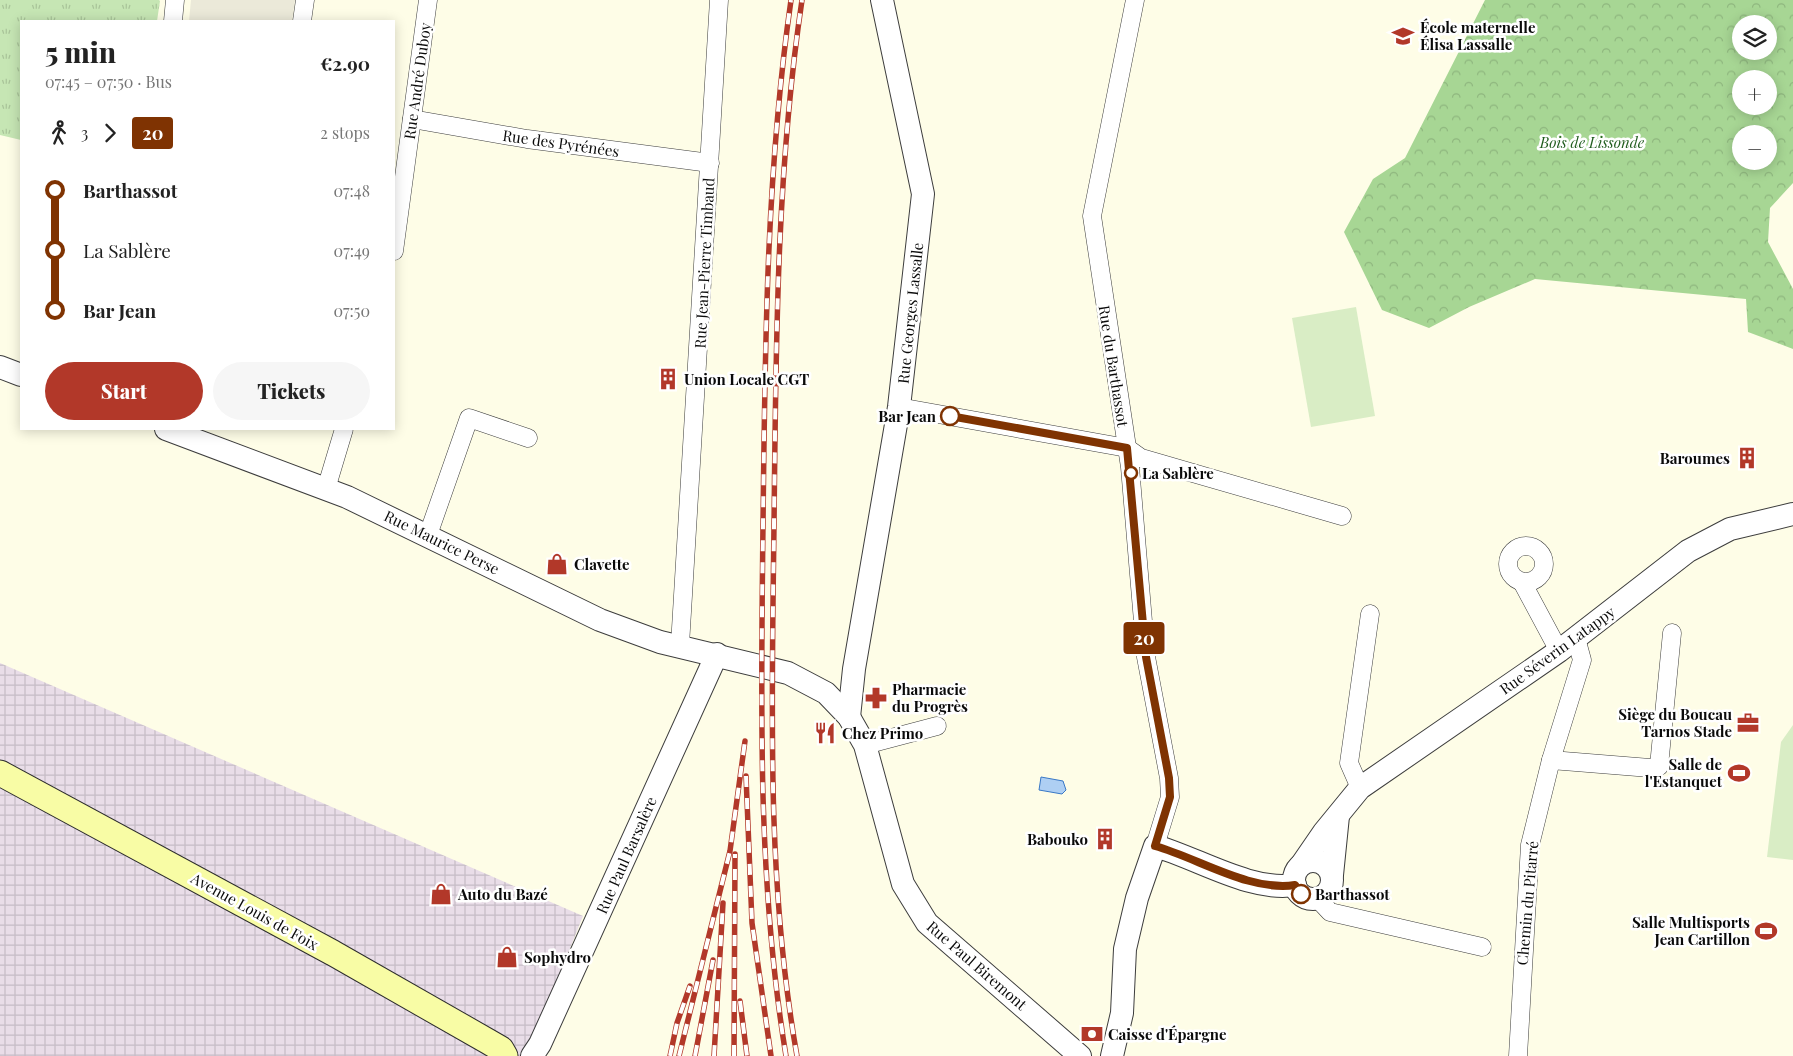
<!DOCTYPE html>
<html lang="en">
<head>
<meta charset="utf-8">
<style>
  body { margin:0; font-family:"Playfair Display",serif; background:#f6f6f6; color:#222; height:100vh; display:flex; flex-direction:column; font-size:19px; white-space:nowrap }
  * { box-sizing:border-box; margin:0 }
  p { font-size:16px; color:#767676 }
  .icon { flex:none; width:28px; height:28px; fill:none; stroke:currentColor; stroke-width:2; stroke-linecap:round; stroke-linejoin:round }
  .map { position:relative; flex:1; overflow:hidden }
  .panel { position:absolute; left:20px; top:20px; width:375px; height:410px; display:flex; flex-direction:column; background:#fff; border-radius:0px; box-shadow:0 2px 12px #0003 }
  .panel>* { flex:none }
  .badge { padding:0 10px; border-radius:4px; font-size:18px; line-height:32px }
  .tools { position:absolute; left:1732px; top:15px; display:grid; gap:10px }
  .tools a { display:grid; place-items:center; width:45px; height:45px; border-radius:50%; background:#fff; box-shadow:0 2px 12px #0003; font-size:25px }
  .map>.badge { position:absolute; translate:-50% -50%; box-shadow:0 0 0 2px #fff }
  .legs { display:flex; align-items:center; gap:8px; height:55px; padding:0 25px; font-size:16px }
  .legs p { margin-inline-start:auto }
  .head { display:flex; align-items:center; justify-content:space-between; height:85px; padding:0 25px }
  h1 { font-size:28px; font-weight:800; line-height:38px }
  .button { display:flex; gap:10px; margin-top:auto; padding:10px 25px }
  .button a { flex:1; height:58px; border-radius:30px; background:#b23829; color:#fff; font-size:20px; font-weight:800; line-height:58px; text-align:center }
  .button a+a { background:#f6f6f6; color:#222 }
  ul { padding:0 25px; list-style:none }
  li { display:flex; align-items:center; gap:18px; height:60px; font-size:19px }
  li i { display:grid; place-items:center; width:8px; height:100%; margin:0 6px; background:currentColor }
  li i::after { content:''; width:12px; height:12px; margin:-6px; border:4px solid; border-radius:50%; background:#fff }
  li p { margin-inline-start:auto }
  li:first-child i { background:linear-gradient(#0000 50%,currentColor 0) }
  li:last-child i { background:linear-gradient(currentColor 50%,#0000 0) }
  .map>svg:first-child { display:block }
  .industrial { fill:url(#industrial-grid) }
  .forest { fill:url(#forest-crowns); fill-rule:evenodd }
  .park { fill:url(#park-tufts) }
  .pitch { fill:#d9edc5 }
  .plaza { fill:#ebe9d9 }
  .water { fill:#aecff3; stroke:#3978c6 }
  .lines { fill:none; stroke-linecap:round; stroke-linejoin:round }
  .minor-casing { stroke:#3d3d3d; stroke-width:19 }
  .tertiary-casing { stroke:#3d3d3d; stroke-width:24 }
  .secondary-casing { stroke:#2c2c2c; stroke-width:27 }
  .minor { stroke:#fff; stroke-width:18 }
  .tertiary { stroke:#fff; stroke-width:22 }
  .secondary { stroke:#f8fca5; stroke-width:25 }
  .rail-casing { stroke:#b23829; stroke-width:5.5 }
  .rail { stroke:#fff; stroke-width:4; stroke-dasharray:11; stroke-linecap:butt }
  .line-1-casing { stroke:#fff; stroke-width:11 }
  .line-1 { stroke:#7f3302; stroke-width:8 }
  .stop-1-dot { fill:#fff; stroke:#7f3302; stroke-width:2.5 }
  .labels { text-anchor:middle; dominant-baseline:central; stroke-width:5; stroke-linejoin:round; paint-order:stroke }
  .poi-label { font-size:15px; font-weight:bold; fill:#0a0a0a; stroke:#fff; text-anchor:start }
  .street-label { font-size:15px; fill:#0a0a0a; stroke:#fff }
  .park-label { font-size:15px; font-style:italic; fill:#215d1e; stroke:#fff }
  .stop-label { font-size:15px; font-weight:bold; fill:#0a0a0a; stroke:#fff; text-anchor:start }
</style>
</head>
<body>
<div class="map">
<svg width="1793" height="1056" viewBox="0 0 1793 1056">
  <defs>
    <pattern id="industrial-grid" width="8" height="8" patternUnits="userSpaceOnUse" patternTransform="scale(1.25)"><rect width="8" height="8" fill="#e9dde8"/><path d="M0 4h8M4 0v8" fill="none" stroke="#c6bcc6"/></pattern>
    <pattern id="forest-crowns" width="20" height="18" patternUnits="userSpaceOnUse" patternTransform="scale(1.25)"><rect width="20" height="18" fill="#a7d694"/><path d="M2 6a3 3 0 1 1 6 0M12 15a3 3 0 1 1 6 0" fill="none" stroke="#8eb67e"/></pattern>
    <pattern id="park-tufts" width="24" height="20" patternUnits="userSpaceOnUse" patternTransform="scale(1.25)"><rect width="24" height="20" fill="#c6e6b4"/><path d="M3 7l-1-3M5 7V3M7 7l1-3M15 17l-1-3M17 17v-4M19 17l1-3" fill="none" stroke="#a9c499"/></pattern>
  </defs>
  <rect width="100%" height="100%" fill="#fefde7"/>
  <path class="industrial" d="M0 663 583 916 527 1056H0Z"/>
  <path class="forest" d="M1485 0H1793V183L1770 208 1768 242 1793 289V349L1748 332 1746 299 1535 279 1469 307 1429 328 1382 310 1344 232 1373 179 1405 158ZM1741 24H1769V51H1741ZM1741 79H1769V106H1741ZM1741 134H1769V161H1741Z"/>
  <path class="park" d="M0 0H159L160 1 157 21H21V140L0 135Z"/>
  <g class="pitch">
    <path d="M1356 307 1375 416 1311 427 1292 318Z"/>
    <path d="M1793 725V860L1767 857 1781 742Z"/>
  </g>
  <path class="plaza" d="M191 0H295L292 21H189Z"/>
  <path class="water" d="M1041 777 1063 781 1066 790 1062 794 1039 790Z"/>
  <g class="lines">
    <g class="minor-casing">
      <g id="minor">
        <path d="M1135 0 1092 216 1130 467 1146 657 1169 778 1170 797 1155 846"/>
        <path d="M173 21 175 0"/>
        <path d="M302 21 305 0"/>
        <path d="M412 119 527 139 710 163"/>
        <path d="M394 251 428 0"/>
        <path d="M899 407 1127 448 1141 458 1342 516"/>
        <path d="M326 489 344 429"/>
        <path d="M428 535 469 418 528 438"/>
        <circle cx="1526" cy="564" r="18"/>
        <path d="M1522 582 1559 651"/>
        <path d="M680 645 719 0"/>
        <path d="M865 745 937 726"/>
        <path d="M1551 760 1650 768 1659 766 1672 633"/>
        <path d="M1360 788 1349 763 1370 614"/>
        <path d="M1317 898 1330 912 1482 947"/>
        <path d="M1518 1056 1530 845 1551 760 1582 660 1576 638"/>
      </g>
    </g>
    <g class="tertiary-casing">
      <g id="tertiary">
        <path d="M0 367 21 375"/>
        <path d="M166 429 347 497 600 620 660 642 788 673 826 693 849 717 865 745 903 884 927 923 1080 1056"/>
        <path d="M849 717 854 669 899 407 923 194 882 0"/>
        <circle cx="1313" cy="880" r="19"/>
        <path d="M1302 864 1324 832 1360 788 1559 651 1688 551 1730 529 1793 514"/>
        <path d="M1332 875 1338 816"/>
        <path d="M532 1056 540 1044 717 654"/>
        <path d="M1112 1056 1122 1013 1125 949 1137 898 1155 846C1198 858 1250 892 1295 885"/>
      </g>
    </g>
    <g class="secondary-casing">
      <path id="secondary" d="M0 773 333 953 489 1042 501 1049 505 1056"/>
    </g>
    <use href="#minor" class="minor"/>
    <use href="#tertiary" class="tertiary"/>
    <use href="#secondary" class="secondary"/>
    <g class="rail-casing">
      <g id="rail">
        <path d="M746 776 752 923 771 1056"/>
        <path d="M740 1001 747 1056"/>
        <path d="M670 1056 677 1023 690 986"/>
        <path d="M679 1056 730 851 745 741"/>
        <path d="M695 1056 713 960"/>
        <path d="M714 1056 723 903"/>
        <path d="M734 1056 735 854"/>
        <path d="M786 1056C757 880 761 703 763 525 765 350 766 174 791 0"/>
        <path d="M797 1056C766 881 772 703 774 525 776 350 776 174 802 0"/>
      </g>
    </g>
    <use href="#rail" class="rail"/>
  </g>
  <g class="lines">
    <g class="line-1-casing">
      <path id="line-1" d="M950 416 1127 448 1146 657 1169 778 1170 797 1155 846C1198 858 1250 892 1295 885L1301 894"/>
    </g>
    <use href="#line-1" class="line-1"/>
  </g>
  <defs>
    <g id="school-bare" transform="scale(1.725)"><path d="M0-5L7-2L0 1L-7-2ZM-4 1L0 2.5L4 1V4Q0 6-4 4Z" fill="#b23829" stroke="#fff" stroke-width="2.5" paint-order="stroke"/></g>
    <g id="building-bare" transform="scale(1.725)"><path d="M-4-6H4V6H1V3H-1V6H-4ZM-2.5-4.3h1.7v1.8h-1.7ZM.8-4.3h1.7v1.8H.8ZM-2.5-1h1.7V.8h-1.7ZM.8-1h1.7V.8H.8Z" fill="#b23829" stroke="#fff" stroke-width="2.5" paint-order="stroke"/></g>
    <g id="shop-bare" transform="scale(1.725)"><path d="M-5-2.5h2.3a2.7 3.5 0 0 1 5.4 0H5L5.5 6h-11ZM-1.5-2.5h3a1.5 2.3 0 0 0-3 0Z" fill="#b23829" stroke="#fff" stroke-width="2.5" paint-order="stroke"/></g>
    <g id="pharmacy-bare" transform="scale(1.725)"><path d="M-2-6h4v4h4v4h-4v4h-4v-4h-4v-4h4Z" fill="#b23829" stroke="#fff" stroke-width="2.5" paint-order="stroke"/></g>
    <g id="office-bare" transform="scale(1.725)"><path d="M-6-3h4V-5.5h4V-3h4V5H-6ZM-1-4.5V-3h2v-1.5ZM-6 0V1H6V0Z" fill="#b23829" stroke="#fff" stroke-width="2.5" paint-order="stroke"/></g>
    <g id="restaurant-bare" transform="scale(1.725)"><path d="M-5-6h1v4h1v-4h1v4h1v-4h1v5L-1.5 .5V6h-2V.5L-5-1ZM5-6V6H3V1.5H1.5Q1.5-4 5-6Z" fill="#b23829" stroke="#fff" stroke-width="2.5" paint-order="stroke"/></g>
    <g id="stadium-bare" transform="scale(1.725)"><path d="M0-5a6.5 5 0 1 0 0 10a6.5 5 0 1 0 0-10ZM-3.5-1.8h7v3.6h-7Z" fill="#b23829" stroke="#fff" stroke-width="2.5" paint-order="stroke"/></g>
    <g id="bank-bare" transform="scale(1.725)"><path d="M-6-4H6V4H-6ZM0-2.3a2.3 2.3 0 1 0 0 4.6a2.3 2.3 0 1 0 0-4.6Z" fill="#b23829" stroke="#fff" stroke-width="2.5" paint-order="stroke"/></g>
  </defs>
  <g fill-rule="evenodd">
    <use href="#school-bare" x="1403" y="36"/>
    <use href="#building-bare" x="668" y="379"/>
    <use href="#building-bare" x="1747" y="458"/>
    <use href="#shop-bare" x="557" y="564"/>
    <use href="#pharmacy-bare" x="876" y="698"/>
    <use href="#office-bare" x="1748" y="723"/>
    <use href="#restaurant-bare" x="825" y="733"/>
    <use href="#stadium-bare" x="1739" y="773"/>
    <use href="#building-bare" x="1105" y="839"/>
    <use href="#shop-bare" x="441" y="894"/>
    <use href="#stadium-bare" x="1766" y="931"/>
    <use href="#shop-bare" x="507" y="957"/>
    <use href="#bank-bare" x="1092" y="1034"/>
  </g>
  <g class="stop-1-dot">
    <circle cx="950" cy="416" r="9"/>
    <circle cx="1131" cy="473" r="6"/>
    <circle cx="1301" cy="894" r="9"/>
  </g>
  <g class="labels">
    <g class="poi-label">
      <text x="1420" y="27">École maternelle<tspan x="1420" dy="17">Élisa Lassalle</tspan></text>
      <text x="684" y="379">Union Locale CGT</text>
      <text x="1730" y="458" text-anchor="end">Baroumes</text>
      <text x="574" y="564">Clavette</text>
      <text x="892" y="689">Pharmacie<tspan x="892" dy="17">du Progrès</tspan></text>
      <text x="1732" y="714" text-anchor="end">Siège du Boucau<tspan x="1732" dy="17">Tarnos Stade</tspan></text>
      <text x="842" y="733">Chez Primo</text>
      <text x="1722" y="764" text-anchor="end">Salle de<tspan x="1722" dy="17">l'Estanquet</tspan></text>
      <text x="1088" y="839" text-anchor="end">Babouko</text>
      <text x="458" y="894">Auto du Bazé</text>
      <text x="1750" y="922" text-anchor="end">Salle Multisports<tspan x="1750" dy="17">Jean Cartillon</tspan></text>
      <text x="524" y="957">Sophydro</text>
      <text x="1108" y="1034">Caisse d'Épargne</text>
    </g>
    <g class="street-label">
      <text transform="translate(417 81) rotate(-82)">Rue André Duboy</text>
      <text transform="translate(561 143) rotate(8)">Rue des Pyrénées</text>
      <text transform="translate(704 263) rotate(-87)">Rue Jean-Pierre Timbaud</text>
      <text transform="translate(910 313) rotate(-84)">Rue Georges Lassalle</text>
      <text transform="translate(1114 366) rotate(81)">Rue du Barthassot</text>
      <text transform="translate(442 542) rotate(26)">Rue Maurice Perse</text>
      <text transform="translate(1557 650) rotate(-36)">Rue Séverin Latappy</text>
      <text transform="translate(626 855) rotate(-66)">Rue Paul Barsalère</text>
      <text transform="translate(1527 903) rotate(-85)">Chemin du Pitarré</text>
      <text transform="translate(255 911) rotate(29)">Avenue Louis de Foix</text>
      <text transform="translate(977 965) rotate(41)">Rue Paul Biremont</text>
    </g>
    <g class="park-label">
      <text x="1592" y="142">Bois de Lissonde</text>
    </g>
    <g class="stop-label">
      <text x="936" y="416" text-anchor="end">Bar Jean</text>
      <text x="1142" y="473">La Sablère</text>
      <text x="1315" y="894">Barthassot</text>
    </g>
  </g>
</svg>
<div class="tools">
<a><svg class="icon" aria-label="layers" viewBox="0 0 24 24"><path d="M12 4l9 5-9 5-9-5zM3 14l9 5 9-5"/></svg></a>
<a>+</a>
<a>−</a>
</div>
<b class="badge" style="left:1144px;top:638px;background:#7f3302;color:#fff">20</b>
<section class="panel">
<div class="head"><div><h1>5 min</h1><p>07:45 – 07:50 · Bus</p></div><b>€2.90</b></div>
<div class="legs"><svg class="icon" aria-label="walk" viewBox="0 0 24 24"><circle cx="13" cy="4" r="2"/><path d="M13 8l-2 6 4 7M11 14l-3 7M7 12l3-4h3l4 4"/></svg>3<svg class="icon" aria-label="forward" viewBox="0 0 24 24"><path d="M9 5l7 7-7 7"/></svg><b class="badge" style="background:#7f3302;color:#fff">20</b><p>2 stops</p></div>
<ul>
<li><i style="color:#7f3302"></i><b>Barthassot</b><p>07:48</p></li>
<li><i style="color:#7f3302"></i><span>La Sablère</span><p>07:49</p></li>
<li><i style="color:#7f3302"></i><b>Bar Jean</b><p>07:50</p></li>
</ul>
<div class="button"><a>Start</a><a>Tickets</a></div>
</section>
</div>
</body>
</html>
